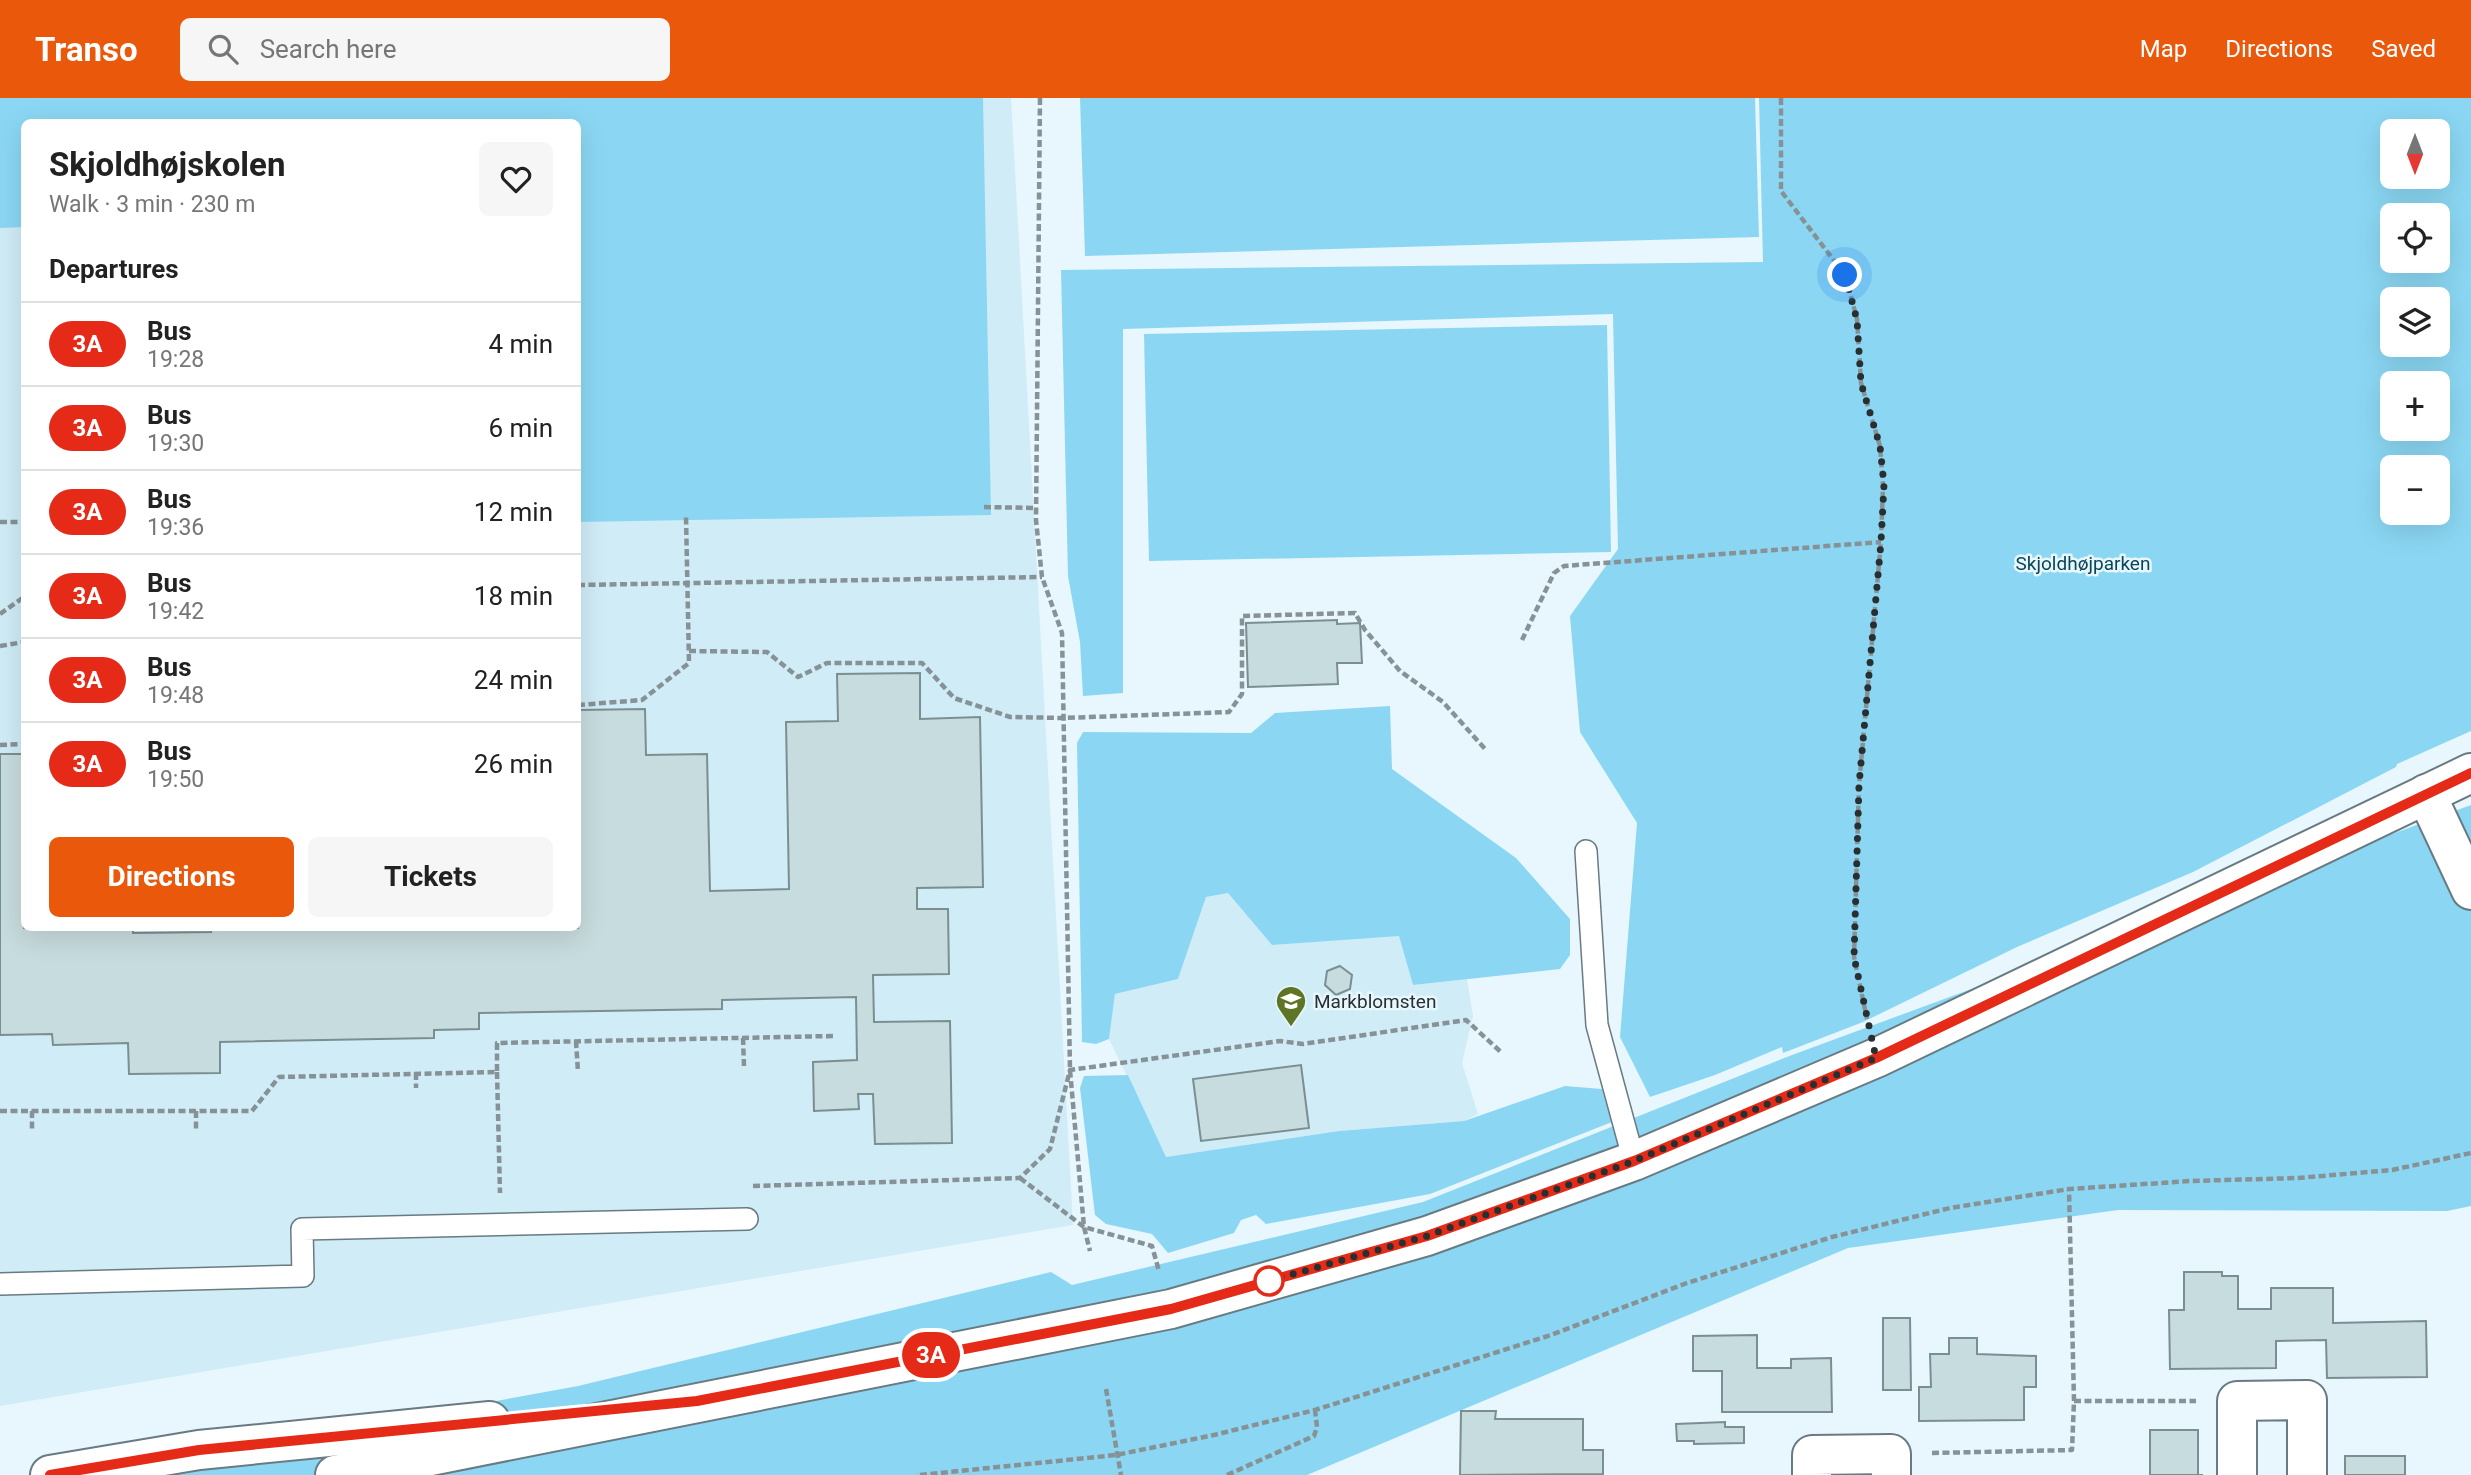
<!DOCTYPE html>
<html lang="en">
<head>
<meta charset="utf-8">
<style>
  body { margin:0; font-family:Roboto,sans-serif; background:#f6f6f6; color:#222; height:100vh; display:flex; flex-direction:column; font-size:26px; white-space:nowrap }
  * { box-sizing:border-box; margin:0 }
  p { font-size:23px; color:#767676 }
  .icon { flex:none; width:38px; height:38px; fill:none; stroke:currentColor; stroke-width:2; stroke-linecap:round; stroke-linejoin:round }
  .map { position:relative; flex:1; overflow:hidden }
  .panel { position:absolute; left:21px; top:21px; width:560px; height:812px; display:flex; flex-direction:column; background:#fff; border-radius:10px; box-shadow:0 7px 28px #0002 }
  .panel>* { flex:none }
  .badge { padding:0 14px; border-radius:23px; font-size:24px; line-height:46px }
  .needle { width:46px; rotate:180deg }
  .buttons { position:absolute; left:2380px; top:21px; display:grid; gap:14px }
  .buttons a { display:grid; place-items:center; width:70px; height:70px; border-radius:10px; background:#fff; box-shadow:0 7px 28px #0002; font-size:35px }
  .you { position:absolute; width:35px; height:35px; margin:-18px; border:5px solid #fff; border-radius:50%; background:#1a73e8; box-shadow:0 0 0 10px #1a73e833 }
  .map>.badge { position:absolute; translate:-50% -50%; box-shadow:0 0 0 4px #fff }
  h2 { padding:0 28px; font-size:26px; line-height:63px }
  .round { display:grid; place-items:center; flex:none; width:74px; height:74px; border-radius:10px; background:#f6f6f6 }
  .head { display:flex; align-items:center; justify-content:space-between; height:119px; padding:0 28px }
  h1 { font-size:33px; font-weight:700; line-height:52px }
  .button { display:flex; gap:14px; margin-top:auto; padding:14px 28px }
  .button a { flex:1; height:80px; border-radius:10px; background:#ea580c; color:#fff; font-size:28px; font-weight:700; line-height:80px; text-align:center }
  .button a+a { background:#f6f6f6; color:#222 }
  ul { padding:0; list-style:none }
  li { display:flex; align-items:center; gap:21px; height:84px; padding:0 28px; border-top:2px solid #e0e0e0 }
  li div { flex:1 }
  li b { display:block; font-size:26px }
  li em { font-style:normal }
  li .badge { min-width:77px; font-weight:700; text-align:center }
  header { display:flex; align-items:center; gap:42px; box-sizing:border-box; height:98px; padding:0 35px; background:#ea580c; color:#fff }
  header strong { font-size:33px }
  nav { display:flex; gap:38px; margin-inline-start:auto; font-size:24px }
  .search { width:490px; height:63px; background:#f6f6f6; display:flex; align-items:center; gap:18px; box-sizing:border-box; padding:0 24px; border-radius:10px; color:#767676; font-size:26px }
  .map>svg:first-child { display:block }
  .built { fill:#d0ecf7; fill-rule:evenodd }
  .green { fill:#8bd7f3; fill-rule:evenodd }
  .building { fill:#c7dcde; stroke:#7b8f91; stroke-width:2 }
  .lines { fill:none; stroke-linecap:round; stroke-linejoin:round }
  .service-casing { stroke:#697b82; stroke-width:24 }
  .minor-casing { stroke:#697b82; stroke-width:42 }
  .tertiary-casing { stroke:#697b82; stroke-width:42 }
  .path { stroke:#869296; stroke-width:4.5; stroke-dasharray:7 3.5; stroke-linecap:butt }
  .service { stroke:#fff; stroke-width:21 }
  .minor { stroke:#fff; stroke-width:38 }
  .tertiary { stroke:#fff; stroke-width:38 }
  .line-casing { stroke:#fff; stroke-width:16 }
  .line { stroke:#e52b18; stroke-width:10 }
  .walk { stroke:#272f31; stroke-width:7; stroke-dasharray:0 12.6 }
  .stop-dot { fill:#fff; stroke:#e52b18; stroke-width:3.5 }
  .labels { text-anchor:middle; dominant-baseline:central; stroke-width:5; stroke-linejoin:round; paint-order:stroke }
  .park-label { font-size:19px; fill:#0b4657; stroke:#e7f7fd }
  .poi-label { font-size:19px; fill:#272f31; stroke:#e7f7fd; text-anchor:start }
</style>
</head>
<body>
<header>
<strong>Transo</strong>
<div class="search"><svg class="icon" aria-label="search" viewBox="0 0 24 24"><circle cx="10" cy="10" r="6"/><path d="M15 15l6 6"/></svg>Search here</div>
<nav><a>Map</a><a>Directions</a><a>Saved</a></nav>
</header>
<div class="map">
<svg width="2471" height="1377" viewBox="0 0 2471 1377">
  <rect width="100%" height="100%" fill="#e7f7fd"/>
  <g class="built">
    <path d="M0 0H1011L1073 1127 0 1308ZM24 24H578V830H24Z"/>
    <path d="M1228 795 1272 847 1399 837 1413 887 1467 881 1473 918 1462 965 1478 1016 1464 1023 1339 1033 1166 1059 1109 941 1115 896 1178 881 1206 799Z"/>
  </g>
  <g class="green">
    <path d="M0 0H983L991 417 578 424V24H24V129L0 130Z"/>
    <path d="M1080 0H1755L1759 139 1085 158Z"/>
    <path d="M1759 0H2471V633L2397 666 2396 669 2193 774 2017 849 1863 924 1783 955 1782 949 1715 977 1650 999 1620 939 1637 725 1580 634 1570 518 1618 451 1613 216 1123 231V595L1083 598 1080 544 1068 478 1061 172 1763 164ZM2392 33H2438V79H2392ZM2392 117H2438V163H2392ZM2392 201H2438V247H2392ZM2392 285H2438V331H2392ZM2392 369H2438V415H2392Z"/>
    <path d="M1607 227 1611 454 1149 463 1144 236Z"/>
    <path d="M1390 608 1392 671 1516 760 1570 821V857L1560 871 1413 887 1399 838 1272 847 1228 795 1206 799 1178 881 1115 896 1109 941 1096 946 1082 944 1077 645 1083 634 1251 635 1275 615Z"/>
    <path d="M2471 707V1108L2447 1113 2118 1112 1848 1150 1307 1377H92L578 1288 1051 1174 1072 1187 1423 1104 1792 957Z"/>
    <path d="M1128 977 1166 1059 1339 1033 1464 1023 1565 988 1602 991 1612 1024 1430 1096 1266 1126 1256 1117 1241 1122 1234 1135 1168 1155 1152 1136 1106 1126 1095 1117 1080 990 1084 978Z"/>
  </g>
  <g class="building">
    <path d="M1337 522V526L1360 525 1362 565H1337L1338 586 1248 589 1246 525Z"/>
    <path d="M920 575V621L980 619 983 789 917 790V811H948L949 876 873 877 874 924 950 923 952 1045 875 1046 873 996H858L859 1011 814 1013 813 964 857 962 856 899 722 902V911L479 915V931L434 932V940L220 944V975L129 976 128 945 53 947 52 936 0 937V656H24V830H133V835L211 834V830H578V612L645 611 646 657 707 656 710 793 789 791 786 624 838 623 837 576Z"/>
    <path d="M1340 868 1352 877 1350 891 1336 897 1325 887 1327 873Z"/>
    <path d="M1301 967 1309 1030 1201 1043 1193 981Z"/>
    <path d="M2184 1174H2222V1178H2238V1211H2271V1190H2333V1225L2426 1223 2427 1279 2327 1280 2326 1242 2276 1243V1270L2170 1271 2169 1212H2184Z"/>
    <path d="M1883 1220H1910L1911 1292H1883Z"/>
    <path d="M1757 1237V1270H1791V1261L1831 1260 1832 1314H1722V1273H1693V1238Z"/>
    <path d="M1949 1240H1977V1256L2036 1258V1289H2024V1322L1919 1323V1289H1931L1930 1256H1949Z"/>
    <path d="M1461 1313H1496L1495 1321H1583V1352H1603V1376L1460 1377Z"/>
    <path d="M1725 1324V1329H1744V1345L1694 1346V1343H1677L1676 1326Z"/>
    <path d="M2150 1332H2198V1377H2203H2150Z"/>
    <rect x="2345" y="1358" width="60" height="19"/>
  </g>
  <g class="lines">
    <g class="service-casing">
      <g id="service">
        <path d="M1586 753 1597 927 1634 1063"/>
        <path d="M0 1186 303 1178 302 1131 747 1121"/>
      </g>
    </g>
    <g class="minor-casing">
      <g id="minor">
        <path d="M2426 696 2471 792"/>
        <path d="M1812 1377V1357L1891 1356V1377"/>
        <path d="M2237 1377V1303L2307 1302V1377"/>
      </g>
    </g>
    <g class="tertiary-casing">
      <g id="tertiary">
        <path d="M50 1377 199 1352 490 1323"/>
        <path d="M335 1377 1171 1211 1427 1138 1634 1063 1876 960 2471 675"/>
      </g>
    </g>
    <g class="path">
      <path d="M1040 0 1036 422 1042 479 1062 535 1070 972 1084 1129 1090 1153"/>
      <path d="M1781 0V93L1845 177 1857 221 1861 285 1880 348 1883 387 1881 444 1859 687 1854 859 1867 921"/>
      <path d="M984 409 1036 410"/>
      <path d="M0 424H24"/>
      <path d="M578 487 1042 479"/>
      <path d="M0 516 24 499"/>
      <path d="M1522 542 1554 475 1564 468 1881 444"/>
      <path d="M0 548 24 544"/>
      <path d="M689 553 767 554 798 579 827 565H922L954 600 1010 619 1064 620 1229 614 1242 596V518L1355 515 1365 532 1400 573 1443 604 1486 652"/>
      <path d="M578 607 642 602 689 565 686 419"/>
      <path d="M0 647 24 646"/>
      <path d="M743 940 744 968"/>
      <path d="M576 943 578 974"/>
      <path d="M497 974 500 1095"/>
      <path d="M416 975V990"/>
      <path d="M0 1013H252L279 979 497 974V945L833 938"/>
      <path d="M32 1013V1034"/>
      <path d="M196 1013V1031"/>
      <path d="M1020 1080 1084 1129 1152 1148 1159 1173"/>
      <path d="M753 1088 1020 1080 1050 1051 1070 972 1280 943 1303 946 1466 922 1502 955"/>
      <path d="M1106 1291 1121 1377"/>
      <path d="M2074 1303H2196"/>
      <path d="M1932 1355 2072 1352 2074 1303 2069 1091"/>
      <path d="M920 1377 1116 1357 1214 1337 1315 1312 1551 1237 1687 1185 1832 1139 1950 1110 2069 1091 2191 1083 2298 1080 2392 1072 2471 1055"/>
      <path d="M1227 1377 1314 1338 1317 1329 1315 1312"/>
    </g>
    <use href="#service" class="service"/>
    <use href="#minor" class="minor"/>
    <use href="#tertiary" class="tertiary"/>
  </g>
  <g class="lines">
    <g class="line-casing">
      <path id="line" d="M50 1377 199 1352 697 1303 1171 1211 1427 1138 1634 1063 1876 960 2471 675"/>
    </g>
    <use href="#line" class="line"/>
    <path class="walk" d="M1269 1183 1427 1138 1634 1063 1876 960 1854 859 1859 687 1881 444 1884 387 1880 348 1861 285 1857 222 1845 177"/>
  </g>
  <defs>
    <g id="school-pin" transform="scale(1.575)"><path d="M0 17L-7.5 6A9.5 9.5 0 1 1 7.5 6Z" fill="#5f7526" stroke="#e7f7fd"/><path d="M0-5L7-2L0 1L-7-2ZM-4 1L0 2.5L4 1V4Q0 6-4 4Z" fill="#fff"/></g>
  </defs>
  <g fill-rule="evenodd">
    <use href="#school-pin" x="1291" y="903"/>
  </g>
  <circle class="stop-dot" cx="1269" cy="1183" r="14"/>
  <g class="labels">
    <g class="park-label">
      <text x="2083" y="465">Skjoldhøjparken</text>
    </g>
    <g class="poi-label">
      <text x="1314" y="903">Markblomsten</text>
    </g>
  </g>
</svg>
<div class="buttons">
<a><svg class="needle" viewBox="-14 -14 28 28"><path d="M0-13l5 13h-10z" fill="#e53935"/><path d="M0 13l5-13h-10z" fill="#767676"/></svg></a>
<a><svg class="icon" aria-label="locate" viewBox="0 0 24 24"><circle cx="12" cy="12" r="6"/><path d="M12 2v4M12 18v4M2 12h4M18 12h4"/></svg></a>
<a><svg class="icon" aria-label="layers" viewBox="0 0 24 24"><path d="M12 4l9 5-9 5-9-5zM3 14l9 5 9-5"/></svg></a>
<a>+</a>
<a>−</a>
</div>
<div class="you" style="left:1845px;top:177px"></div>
<b class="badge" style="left:931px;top:1257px;background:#e52b18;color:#fff">3A</b>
<section class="panel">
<div class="head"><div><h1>Skjoldhøjskolen</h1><p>Walk · 3 min · 230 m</p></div><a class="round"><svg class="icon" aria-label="heart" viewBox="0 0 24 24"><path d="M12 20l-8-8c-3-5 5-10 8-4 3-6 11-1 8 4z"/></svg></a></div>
<h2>Departures</h2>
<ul>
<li><span class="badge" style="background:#e52b18;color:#fff">3A</span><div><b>Bus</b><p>19:28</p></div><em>4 min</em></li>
<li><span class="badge" style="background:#e52b18;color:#fff">3A</span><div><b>Bus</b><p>19:30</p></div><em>6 min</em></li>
<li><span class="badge" style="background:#e52b18;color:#fff">3A</span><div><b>Bus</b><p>19:36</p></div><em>12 min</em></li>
<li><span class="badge" style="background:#e52b18;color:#fff">3A</span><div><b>Bus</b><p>19:42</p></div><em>18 min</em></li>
<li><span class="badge" style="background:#e52b18;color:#fff">3A</span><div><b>Bus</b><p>19:48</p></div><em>24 min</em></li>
<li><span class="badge" style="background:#e52b18;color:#fff">3A</span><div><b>Bus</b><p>19:50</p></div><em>26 min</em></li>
</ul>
<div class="button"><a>Directions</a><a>Tickets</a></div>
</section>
</div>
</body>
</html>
